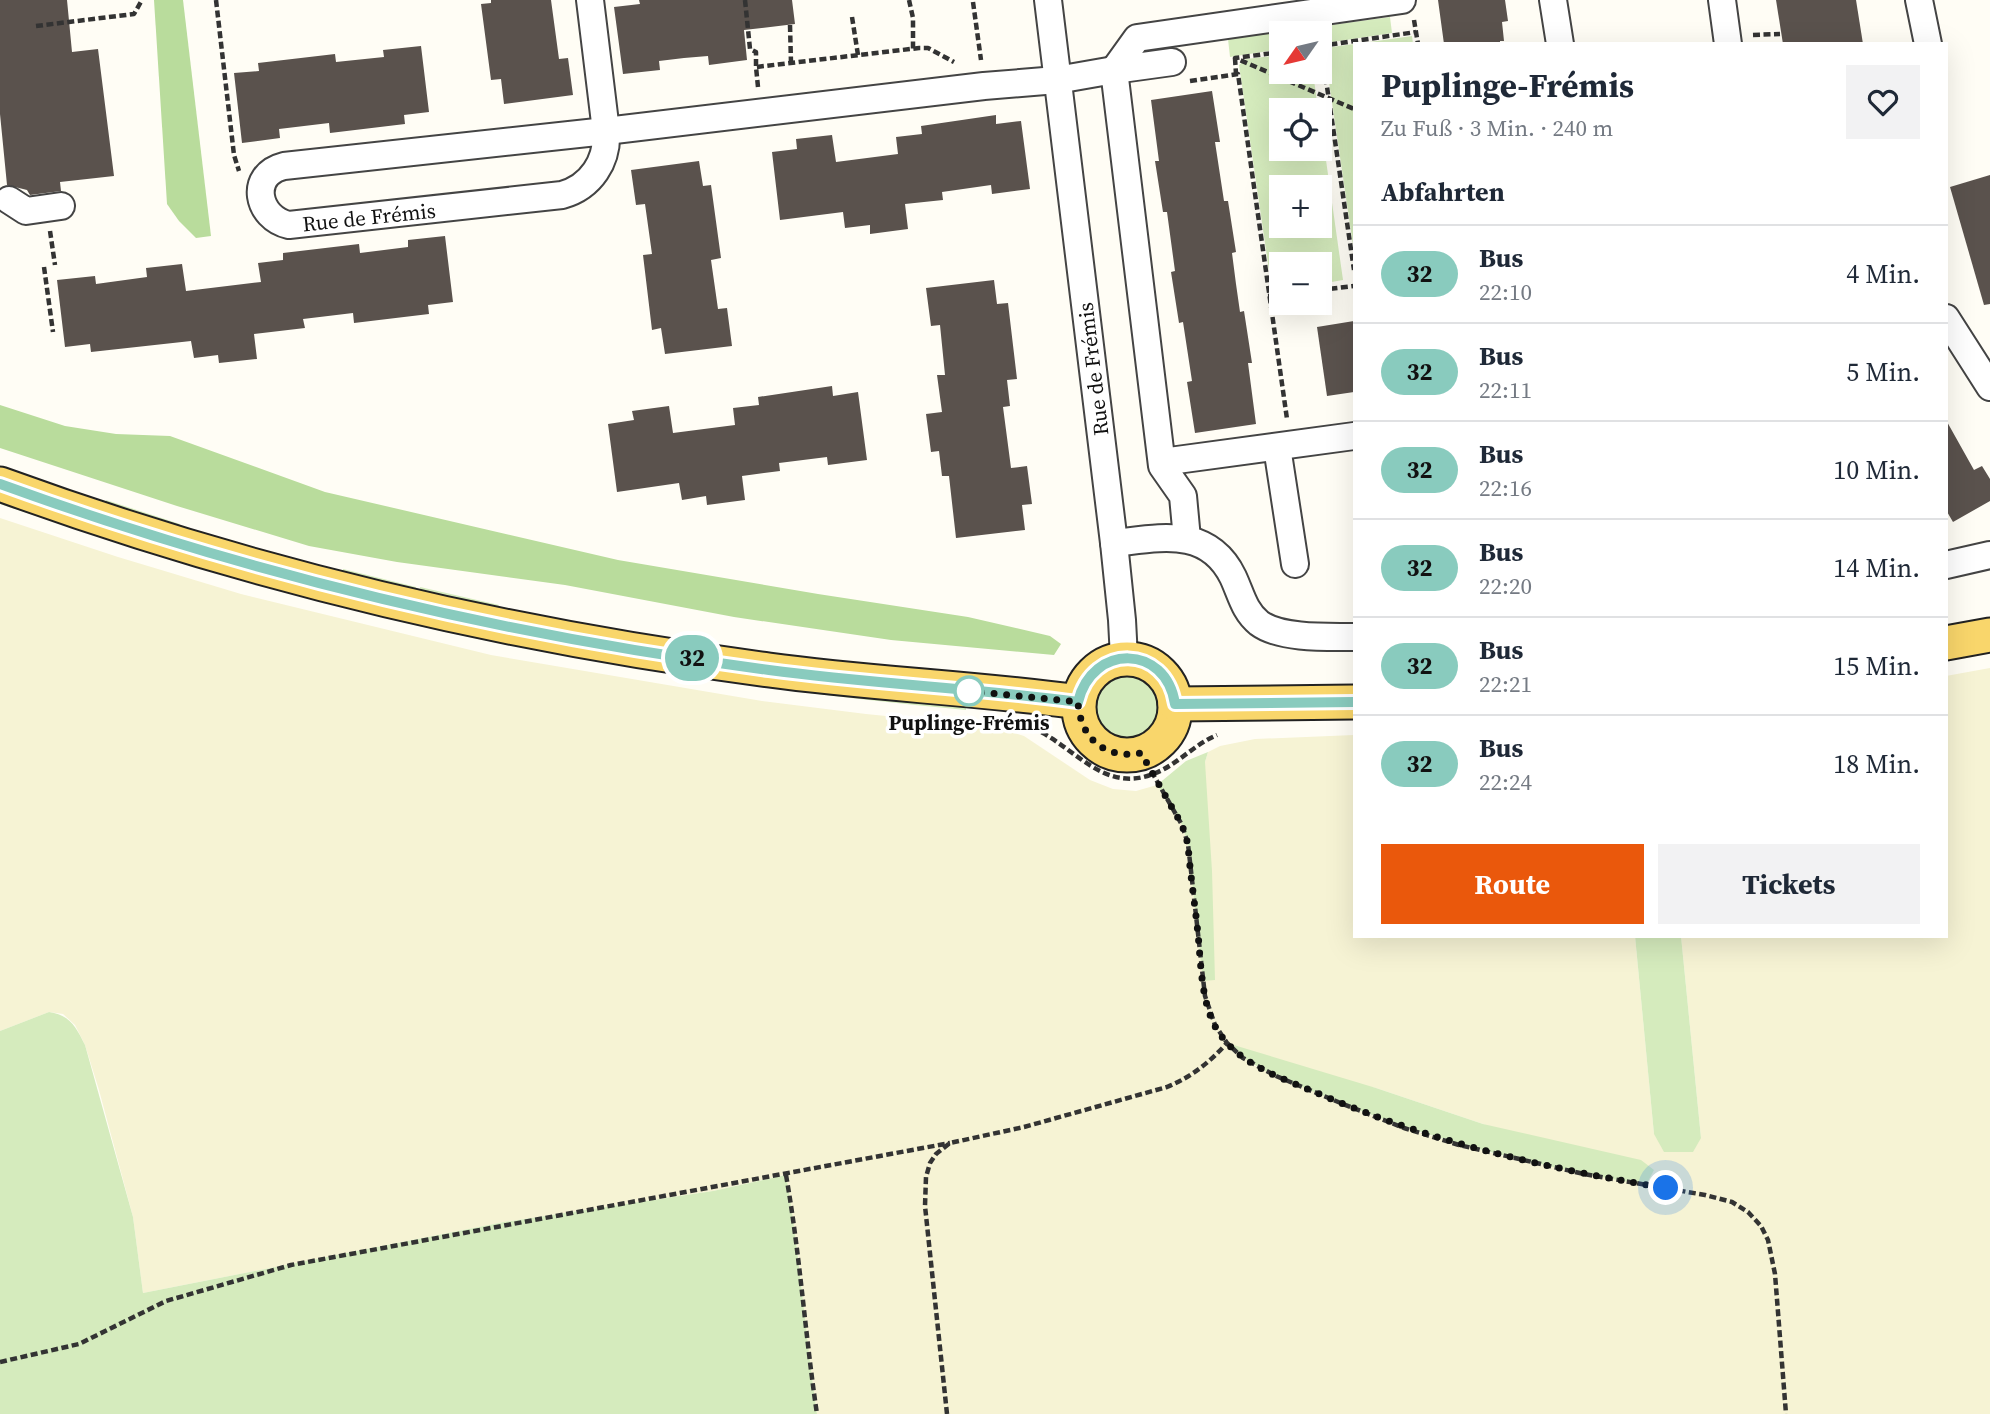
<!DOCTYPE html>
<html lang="de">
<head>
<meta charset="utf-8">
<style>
  body { margin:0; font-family:"Source Serif 4",serif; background:#f2f2f3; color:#1f2937; height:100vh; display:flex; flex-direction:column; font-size:26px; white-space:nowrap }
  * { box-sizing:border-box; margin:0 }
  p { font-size:23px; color:#747a83 }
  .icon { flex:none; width:38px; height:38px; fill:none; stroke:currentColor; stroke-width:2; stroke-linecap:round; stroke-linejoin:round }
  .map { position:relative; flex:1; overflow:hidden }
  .drawer { position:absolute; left:1353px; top:42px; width:595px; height:896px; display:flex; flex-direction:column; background:#fff; border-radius:0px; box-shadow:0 7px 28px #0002 }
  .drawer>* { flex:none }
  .badge { padding:0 14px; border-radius:23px; font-size:24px; line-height:46px }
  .needle { width:46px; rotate:236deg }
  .fabs { position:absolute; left:1269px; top:21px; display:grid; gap:14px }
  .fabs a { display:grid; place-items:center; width:63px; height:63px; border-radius:0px; background:#fff; box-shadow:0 7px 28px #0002; font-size:35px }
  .you { position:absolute; width:35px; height:35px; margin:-18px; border:5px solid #fff; border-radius:50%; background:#1a73e8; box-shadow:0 0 0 10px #1a73e833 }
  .map>.badge { position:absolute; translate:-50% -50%; box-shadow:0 0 0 4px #fff }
  h2 { padding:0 28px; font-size:26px; line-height:63px }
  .round { display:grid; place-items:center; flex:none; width:74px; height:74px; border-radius:0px; background:#f2f2f3 }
  .headline { display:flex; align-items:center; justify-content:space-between; height:119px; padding:0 28px }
  h1 { font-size:33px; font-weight:700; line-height:52px }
  .primary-button { display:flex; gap:14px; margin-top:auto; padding:14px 28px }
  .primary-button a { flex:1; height:80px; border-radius:0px; background:#ea580c; color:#fff; font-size:28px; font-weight:700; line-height:80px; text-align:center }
  .primary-button a+a { background:#f2f2f3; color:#1f2937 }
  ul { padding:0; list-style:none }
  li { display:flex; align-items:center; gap:21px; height:98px; padding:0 28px; border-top:2px solid #e0e1e3 }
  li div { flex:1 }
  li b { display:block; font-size:26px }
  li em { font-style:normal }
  li .badge { min-width:77px; font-weight:700; text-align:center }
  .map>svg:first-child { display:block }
  .farmland { fill:#f6f3d4; fill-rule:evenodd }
  .green { fill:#d5ebbd; fill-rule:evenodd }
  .forest { fill:#b9dc9c }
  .building { fill:#5a524d }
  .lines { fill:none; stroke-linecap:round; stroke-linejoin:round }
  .minor-casing { stroke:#444; stroke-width:30 }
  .major-casing { stroke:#222; stroke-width:37 }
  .path { stroke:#333; stroke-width:4.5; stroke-dasharray:7 3.5; stroke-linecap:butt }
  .minor { stroke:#fff; stroke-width:26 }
  .major { stroke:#f9d66b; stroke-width:33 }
  .line-casing { stroke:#fff; stroke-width:16 }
  .line { stroke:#89cbbe; stroke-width:10 }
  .walk { stroke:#111; stroke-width:7; stroke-dasharray:0 12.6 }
  .stop-dot { fill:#fff; stroke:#89cbbe; stroke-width:3.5 }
  .labels { text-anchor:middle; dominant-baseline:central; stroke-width:7; stroke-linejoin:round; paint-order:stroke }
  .street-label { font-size:21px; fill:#111; stroke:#fff }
  .stop-label { font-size:21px; font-weight:bold; fill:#111; stroke:#fff }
</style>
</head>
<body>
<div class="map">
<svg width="1990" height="1414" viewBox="0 0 1990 1414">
  <rect width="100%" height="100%" fill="#fffdf5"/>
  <path class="farmland" d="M0 518 118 557 241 594 491 655 762 701 866 714 996 727 1024 736 1090 780 1113 789 1136 791 1157 785 1182 825 1188 844 1204 981 1205 762 1208 752 1220 746 1255 739 1354 735V936H1635L1654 1134 1701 1138 1681 936H1946V676L1990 668V1414H817L808 1353 798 1253 785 1175 713 1191 504 1222 143 1293 133 1217 99 1090 85 1045 75 1025 63 1014 49 1012 0 1031ZM1251 1064 1376 1088 1483 1124 1646 1185 1513 1159 1404 1128 1343 1104Z"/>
  <g class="green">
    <path d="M1390 17 1392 33 1320 44V33H1281V49L1230 57 1228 39Z"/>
    <path d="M1412 36 1413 44H1356Z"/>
    <path d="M1354 44V252L1324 48Z"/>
    <path d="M1281 55V72H1313L1318 110H1281V149H1320V118L1343 280 1320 284V264H1281V289L1272 291 1239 65 1246 59ZM1281 187H1320V226H1281Z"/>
    <path d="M0 500 864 696 966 707V710C808 695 650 674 494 642 329 609 169 560 9 507L0 504Z"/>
    <path d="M106 500 180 524 177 528 105 505Z"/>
    <path d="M343 569 416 587 415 591 343 574Z"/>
    <path d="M420 587 499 605 496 609 421 593Z"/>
    <circle cx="1128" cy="706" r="32"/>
    <path d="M1208 752 1205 762 1212 871 1215 980 1203 981 1188 844 1182 825 1157 785 1186 761Z"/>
    <path d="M1635 936H1681L1701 1138 1693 1152H1664L1654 1134Z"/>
    <path d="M49 1012C70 1015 76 1027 85 1045L133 1217 143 1293 504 1222 713 1191 786 1175C800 1254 805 1334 817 1414H0V1031Z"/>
    <path d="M1227 1043 1376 1088 1483 1124 1641 1160 1654 1170 1646 1185C1533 1166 1424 1139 1319 1094 1286 1080 1252 1069 1227 1043Z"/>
  </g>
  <g class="forest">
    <path d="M154 0H183L211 236 196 238 179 221 167 204Z"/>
    <path d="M0 405 65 426 116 434 170 436 325 492 618 560 818 594 968 617 1050 636 1061 644 1054 655 891 640 734 617 565 585 397 562 309 546 177 506 0 448Z"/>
  </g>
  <g class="building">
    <path d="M0 0H67L72 52 98 49 114 176 60 182 61 191 30 195 27 190 7 185 0 114Z"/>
    <path d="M491 0H551L559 59 568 58 573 95 504 104 501 79 491 80 481 4 491 3Z"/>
    <path d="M639 0H792L795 24 744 30 747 60 709 65 708 56 684 58 659 61 660 70 623 74 614 7 640 4Z"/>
    <path d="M1438 0H1505L1508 21 1502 22 1504 41H1500V44H1444Z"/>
    <path d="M1776 0H1856L1863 44H1783Z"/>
    <path d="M421 46 429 112 404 115 405 124 330 133 329 123 279 129 280 138 242 143 234 73 259 71 258 63 335 54 336 62 384 57 383 50Z"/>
    <path d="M1212 91 1220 142H1215L1224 201H1228L1236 252 1232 253 1236 284 1240 312 1244 311 1252 363H1248L1256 424 1195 433 1187 382 1192 381 1183 322 1179 323 1171 272 1175 271 1167 212H1163L1155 161H1159L1151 100Z"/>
    <path d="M996 115V124L1021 121 1030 189 992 194 991 185 942 192 943 200 905 204 908 229 870 234V225L845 228 843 212 780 220 772 152 797 149 796 139 832 135 836 162 898 154 896 137 922 134 921 126Z"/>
    <path d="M699 161 703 186 711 185 721 258 711 260 718 309 727 308 732 346 665 354 661 328 652 330 643 255 652 254 645 204 636 205 631 170Z"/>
    <path d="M1990 175V304L1984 305 1950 187Z"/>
    <path d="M445 236 453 302 428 305 429 314 354 323 353 313 303 319 305 328 254 334 257 359 219 363 218 355 194 358 191 341 91 352 90 344 65 347 57 280 95 276 96 284 147 277 146 268 182 264 186 291 261 282 258 263 283 260V253L359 244 360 253 408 247V240Z"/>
    <path d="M994 280 997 304 1008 303 1017 379 1007 380 1010 406 1003 407 1011 468 1027 466 1032 504 1022 505 1025 530 956 538 949 476H942L939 451 931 452 926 414 942 412 937 375H945L940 325 931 326 926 288Z"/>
    <path d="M1354 321V392L1327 396 1317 327Z"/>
    <path d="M832 386 833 396 858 392 867 460 828 465 827 457 779 463 780 471 742 476 745 500 707 505 706 496 682 500 679 483 617 492 608 424 634 420 632 411 669 406 673 433 735 425 733 408 759 405 758 397Z"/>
    <path d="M1946 420 1974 470 1982 466 1990 479V501L1953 522 1946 510Z"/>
  </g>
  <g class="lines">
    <g class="minor-casing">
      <g id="minor">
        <path d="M590 0 606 131 984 86 1057 80 1114 70 1162 466 1183 496 1187 539"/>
        <path d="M1048 0 1114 543 1122 620 1124 658"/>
        <path d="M1553 0 1560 44"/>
        <path d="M1722 0 1728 44"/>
        <path d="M1919 0 1928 44"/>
        <path d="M1114 70 1137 38 1402 0"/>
        <path d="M1114 70 1172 62"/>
        <path d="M606 131C608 161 591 187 562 195L289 225C257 218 248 175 284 166Z"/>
        <path d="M9 200 26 211 61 206"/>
        <path d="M1946 318 1990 387"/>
        <path d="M1277 447 1295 564"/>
        <path d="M1162 462 1354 436"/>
        <path d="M1114 543C1160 538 1208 526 1233 577 1241 594 1244 611 1259 623 1280 639 1329 637 1354 637"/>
        <path d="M1946 565 1990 555"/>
      </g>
    </g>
    <g class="major-casing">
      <g id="major">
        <path d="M0 484C247 574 508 636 769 670 872 684 976 688 1078 702"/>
        <path d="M1946 643 1990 635"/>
        <circle cx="1127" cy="707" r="48"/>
        <path d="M1175 704 1354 702"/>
      </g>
    </g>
    <g class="path">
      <path d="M216 0 234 155 239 171"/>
      <path d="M745 0 750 49 756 52V67"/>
      <path d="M909 0 913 18V49"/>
      <path d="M973 2 981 60"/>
      <path d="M852 17 858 55"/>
      <path d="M1414 20 1418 44"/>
      <path d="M790 25 791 63"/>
      <path d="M36 26 134 14 142 0"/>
      <path d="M1753 35 1780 34"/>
      <path d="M1320 46 1416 32"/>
      <path d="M1321 46 1354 270"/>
      <path d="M1281 52 1235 58 1354 109"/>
      <path d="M1235 58 1236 74"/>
      <path d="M1190 81 1238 74 1287 419"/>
      <path d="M758 87 756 67 919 48H928L954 62"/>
      <path d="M50 231 55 265"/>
      <path d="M44 267 53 332"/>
      <path d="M1320 290 1354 286"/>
      <path d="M1268 296 1281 295"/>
      <path d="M1032 728C1073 744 1102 794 1153 774 1176 766 1193 745 1217 735"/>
      <path d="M1141 753 1182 825 1188 844 1205 996 1215 1025 1227 1043 1243 1058 1276 1076 1343 1104 1404 1128 1459 1145 1584 1174 1705 1195 1732 1202 1748 1212 1761 1226 1768 1240 1775 1274 1786 1414"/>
      <path d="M786 1175C800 1254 805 1334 817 1414"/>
      <path d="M0 1362 79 1344 166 1301 291 1265 950 1143"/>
      <path d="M947 1414 925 1206 926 1177 930 1163 936 1154 950 1143 1024 1127 1167 1087C1191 1077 1209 1063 1227 1043"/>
    </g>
    <use href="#minor" class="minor"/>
    <use href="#major" class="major"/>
  </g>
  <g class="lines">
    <g class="line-casing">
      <path id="line" d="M0 484C248 574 508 636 769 670 872 684 976 688 1078 702 1092 643 1166 644 1175 704L1354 702"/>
    </g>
    <use href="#line" class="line"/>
    <path class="walk" d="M969 691 1078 702C1080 738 1105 760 1141 753L1182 825 1188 844C1190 874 1195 904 1198 934 1201 964 1201 1001 1216 1028 1238 1065 1280 1077 1317 1093 1431 1142 1544 1168 1666 1188"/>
  </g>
  <circle class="stop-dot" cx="969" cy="691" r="14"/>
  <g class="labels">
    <g class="street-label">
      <text transform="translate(369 217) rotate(-6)">Rue de Frémis</text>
      <text transform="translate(1093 369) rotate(-97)">Rue de Frémis</text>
    </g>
    <g class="stop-label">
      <text x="969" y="722">Puplinge-Frémis</text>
    </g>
  </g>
</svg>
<div class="fabs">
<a><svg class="needle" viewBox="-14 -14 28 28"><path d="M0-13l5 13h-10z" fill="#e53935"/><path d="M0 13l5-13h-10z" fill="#747a83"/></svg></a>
<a><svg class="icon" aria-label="locate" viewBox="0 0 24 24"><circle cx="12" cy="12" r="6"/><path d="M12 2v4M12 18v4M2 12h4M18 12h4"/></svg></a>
<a>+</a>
<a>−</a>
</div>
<div class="you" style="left:1666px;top:1188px"></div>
<b class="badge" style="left:692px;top:658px;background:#89cbbe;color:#111">32</b>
<section class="drawer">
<div class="headline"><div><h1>Puplinge-Frémis</h1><p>Zu Fuß · 3 Min. · 240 m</p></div><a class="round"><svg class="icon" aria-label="heart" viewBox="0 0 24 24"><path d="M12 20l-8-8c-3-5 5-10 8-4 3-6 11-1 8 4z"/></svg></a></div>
<h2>Abfahrten</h2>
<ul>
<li><span class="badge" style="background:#89cbbe;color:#111">32</span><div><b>Bus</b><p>22:10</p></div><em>4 Min.</em></li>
<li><span class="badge" style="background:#89cbbe;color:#111">32</span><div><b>Bus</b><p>22:11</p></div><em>5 Min.</em></li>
<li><span class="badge" style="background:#89cbbe;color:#111">32</span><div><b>Bus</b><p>22:16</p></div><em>10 Min.</em></li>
<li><span class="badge" style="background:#89cbbe;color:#111">32</span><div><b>Bus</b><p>22:20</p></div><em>14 Min.</em></li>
<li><span class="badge" style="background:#89cbbe;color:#111">32</span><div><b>Bus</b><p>22:21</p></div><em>15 Min.</em></li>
<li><span class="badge" style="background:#89cbbe;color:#111">32</span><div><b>Bus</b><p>22:24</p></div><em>18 Min.</em></li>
</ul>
<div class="primary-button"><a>Route</a><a>Tickets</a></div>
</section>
</div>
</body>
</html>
